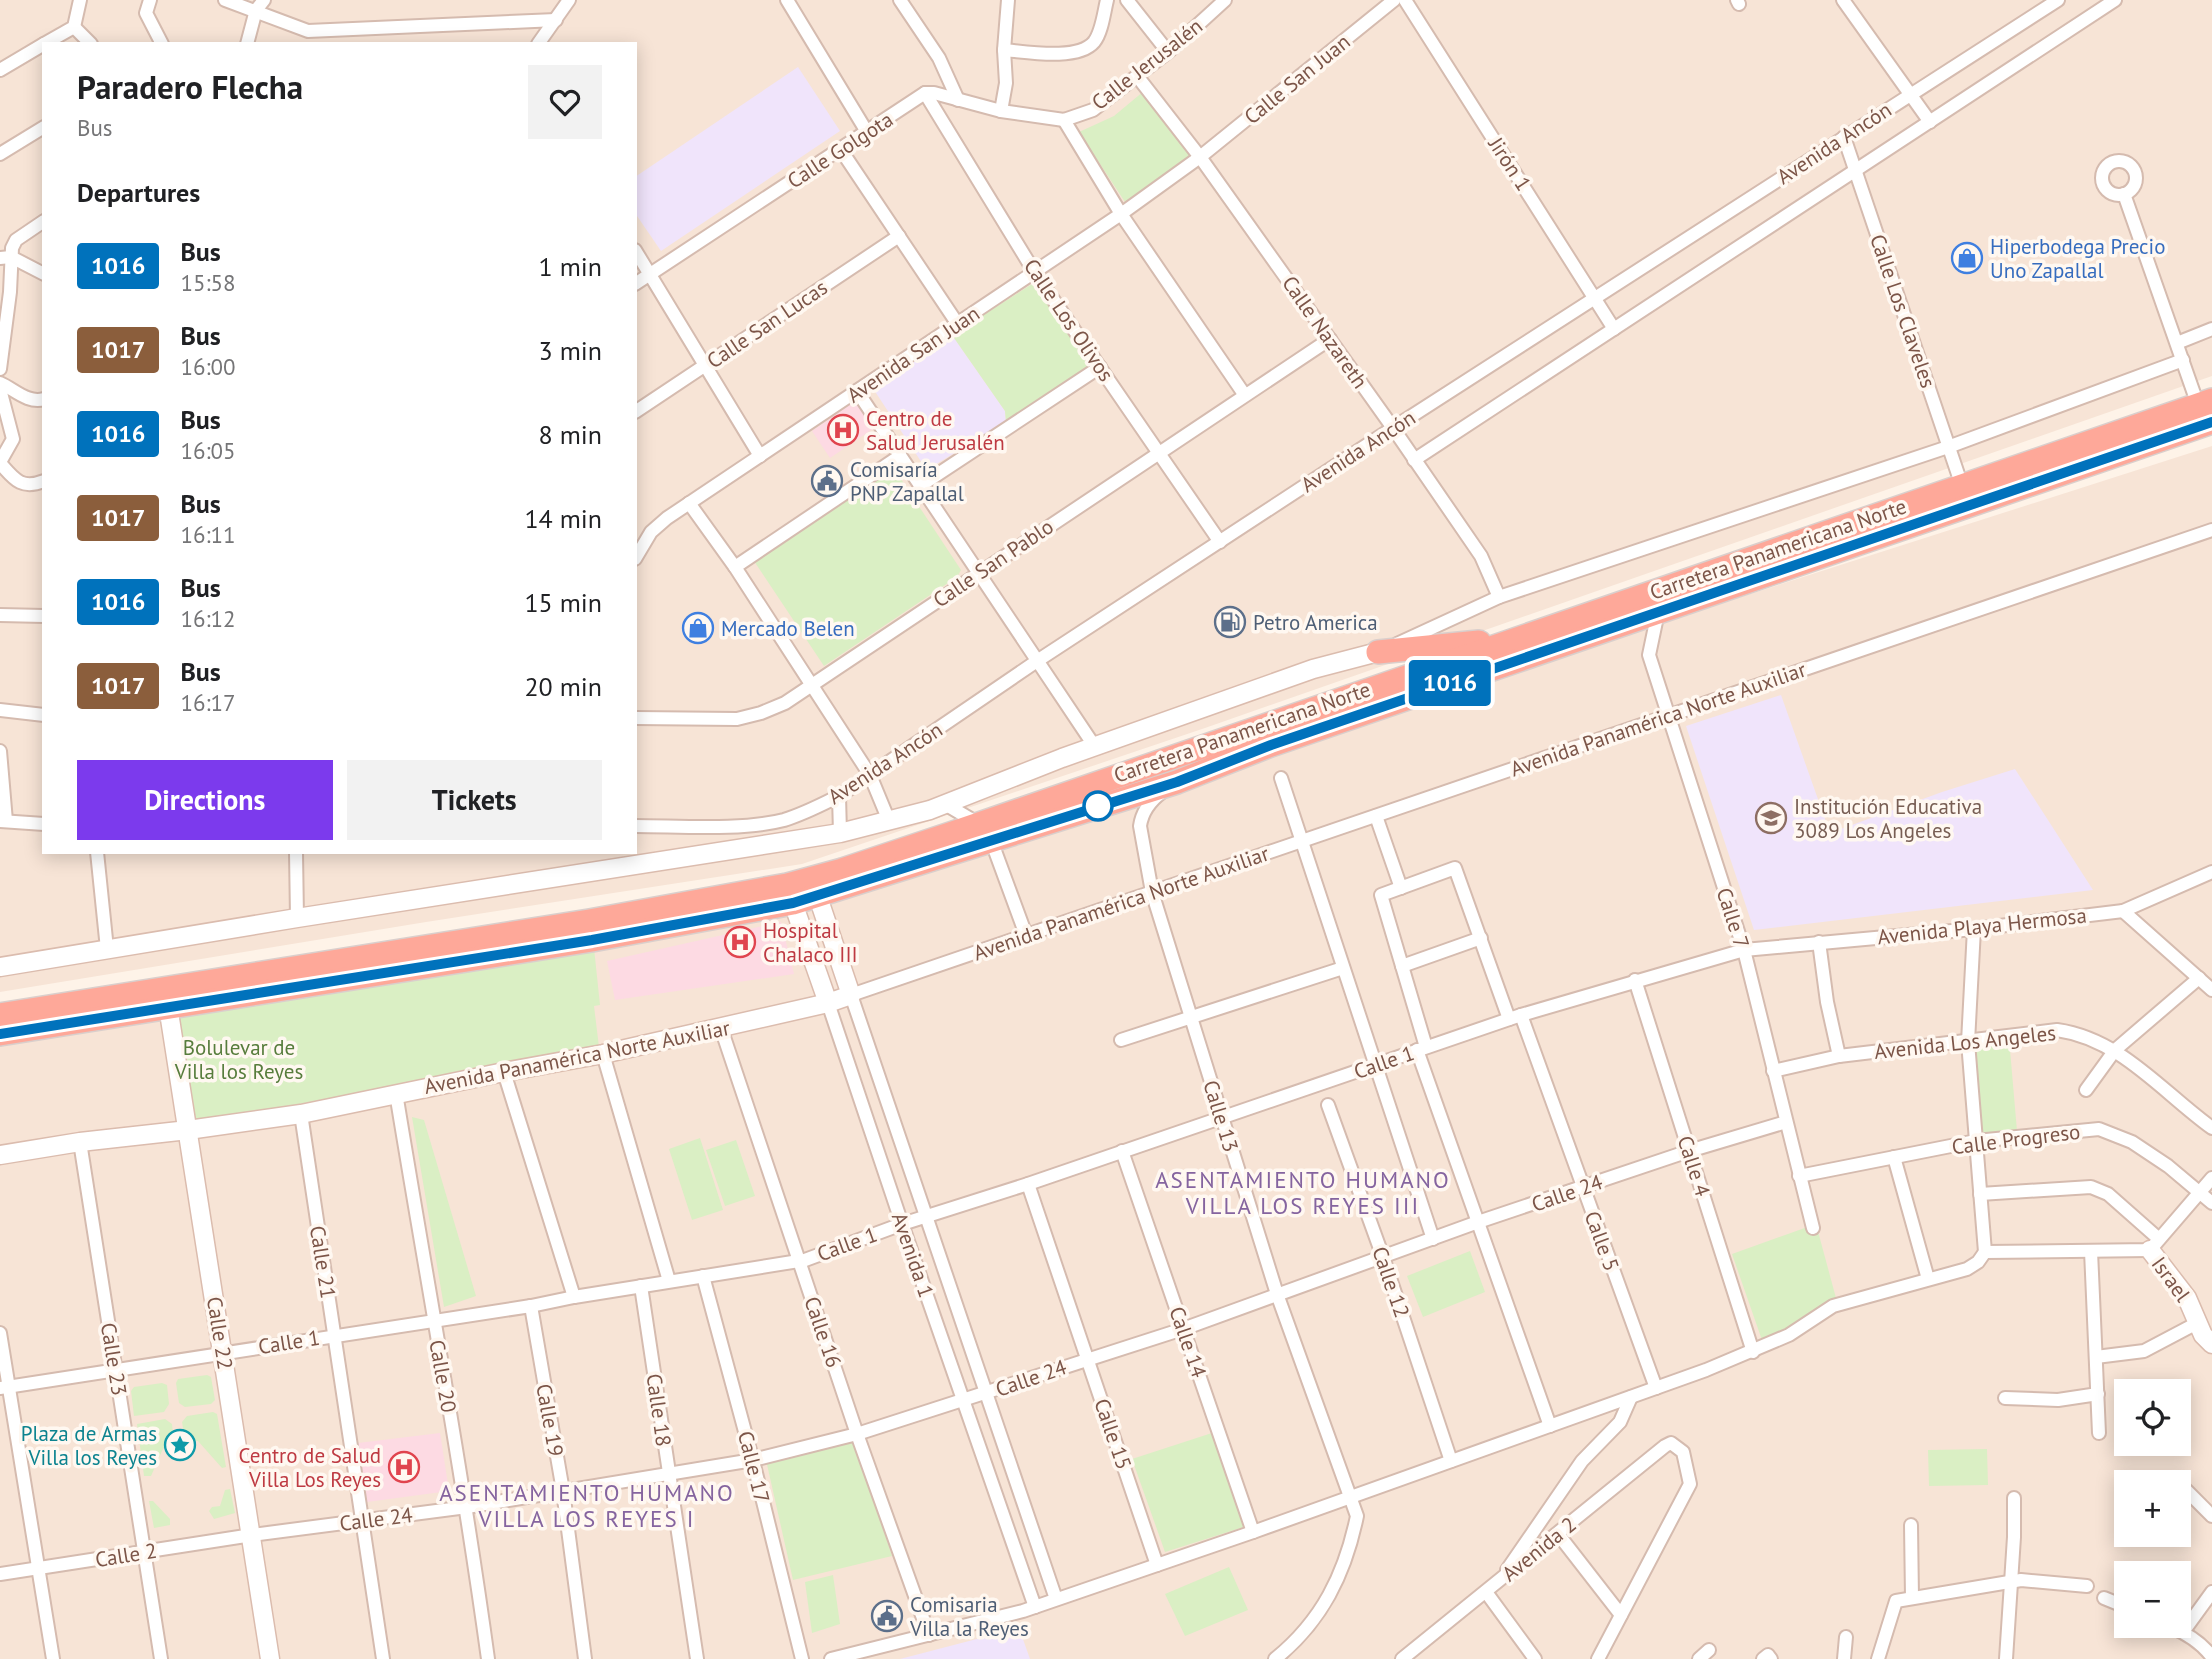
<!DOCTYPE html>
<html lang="en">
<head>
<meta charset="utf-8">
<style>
  body { margin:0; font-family:"PT Sans",sans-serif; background:#f2f2f2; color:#202124; height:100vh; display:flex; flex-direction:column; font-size:26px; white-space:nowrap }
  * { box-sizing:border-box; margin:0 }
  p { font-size:23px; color:#757577 }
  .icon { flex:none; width:38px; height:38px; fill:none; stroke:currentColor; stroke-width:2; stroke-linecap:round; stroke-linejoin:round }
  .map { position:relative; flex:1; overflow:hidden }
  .drawer { position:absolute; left:42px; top:42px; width:595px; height:812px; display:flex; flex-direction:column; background:#fff; border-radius:0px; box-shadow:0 4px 18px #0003 }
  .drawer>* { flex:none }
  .badge { padding:0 14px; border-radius:5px; font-size:24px; line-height:46px }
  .controls { position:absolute; left:2114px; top:1379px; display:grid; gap:14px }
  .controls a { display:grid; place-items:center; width:77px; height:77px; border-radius:0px; background:#fff; box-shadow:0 4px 18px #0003; font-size:35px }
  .map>.badge { position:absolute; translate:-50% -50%; box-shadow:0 0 0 4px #fff }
  h2 { padding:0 35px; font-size:26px; line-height:63px }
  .round { display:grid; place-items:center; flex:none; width:74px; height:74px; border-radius:0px; background:#f2f2f2 }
  .summary { display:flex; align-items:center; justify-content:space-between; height:119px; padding:0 35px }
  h1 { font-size:33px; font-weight:700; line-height:52px }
  .primary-button { display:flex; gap:14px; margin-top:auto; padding:14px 35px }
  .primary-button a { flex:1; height:80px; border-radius:0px; background:#7c3aed; color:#fff; font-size:28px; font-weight:700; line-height:80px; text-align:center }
  .primary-button a+a { background:#f2f2f2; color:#202124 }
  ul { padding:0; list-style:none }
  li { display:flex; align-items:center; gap:21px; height:84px; padding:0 35px }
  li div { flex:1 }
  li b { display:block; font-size:26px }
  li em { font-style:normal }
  li .badge { min-width:77px; font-weight:700; text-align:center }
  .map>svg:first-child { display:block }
  .residential { fill:#f7e4d6; fill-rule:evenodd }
  .education { fill:#f0e4fb }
  .medical { fill:#fddae3 }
  .green { fill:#daefc4 }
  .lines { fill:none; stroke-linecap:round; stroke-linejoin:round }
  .street-casing { stroke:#d5bbaf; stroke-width:16 }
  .secondary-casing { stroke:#dbbcae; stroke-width:21 }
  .highway-casing { stroke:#dacfcc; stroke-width:26 }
  .street { stroke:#fff; stroke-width:12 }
  .secondary { stroke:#fff; stroke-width:18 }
  .highway { stroke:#fea899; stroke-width:23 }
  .line-casing { stroke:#fff; stroke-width:16 }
  .line { stroke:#0072bc; stroke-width:10 }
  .stop-dot { fill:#fff; stroke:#0072bc; stroke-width:3.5 }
  .labels { text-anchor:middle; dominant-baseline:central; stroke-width:7; stroke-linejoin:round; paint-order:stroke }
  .street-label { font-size:21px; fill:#7c5548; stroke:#fff8f1 }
  .shop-label { font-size:21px; fill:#366cbe; stroke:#fff8f1; text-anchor:start }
  .health-label { font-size:21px; fill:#be3a42; stroke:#fff8f1; text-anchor:start }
  .service-label { font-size:21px; fill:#4e5e75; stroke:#fff8f1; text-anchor:start }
  .education-label { font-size:21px; fill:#785e54; stroke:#fff8f1; text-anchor:start }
  .park-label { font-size:21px; fill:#577d3c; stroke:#fff8f1 }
  .culture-label { font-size:21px; fill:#0d838f; stroke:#fff8f1; text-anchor:end }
  .neighbourhood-label { font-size:23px; letter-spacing:2px; fill:#85649f; stroke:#fff8f1 }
</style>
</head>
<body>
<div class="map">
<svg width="2212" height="1659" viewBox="0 0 2212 1659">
  <rect width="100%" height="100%" fill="#fef3e8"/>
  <g class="residential">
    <path d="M0 0H2212V376L1205 728 802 864 426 922 0 992ZM44 44H635V852H44Z"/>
    <path d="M2212 446V1659H0V1041L692 927 877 889 1572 651ZM2126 1391H2179V1444H2126ZM2126 1482H2179V1535H2126ZM2126 1573H2179V1626H2126Z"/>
  </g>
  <g class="education">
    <path d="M798 67 840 131 661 251 635 213V177Z"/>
    <path d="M952 335 1005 411 1006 422 933 466 922 463 876 393 877 386Z"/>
    <path d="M1781 695 1830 833 1942 792 2015 769 2093 890 1754 930 1686 726Z"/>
    <path d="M1019 1628 1030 1659H900Z"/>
  </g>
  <g class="medical">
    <path d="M855 401 874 428 830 458 812 431Z"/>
    <path d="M781 922 794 974 615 1000 607 961Z"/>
    <path d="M440 1433 449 1491 367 1502 358 1443Z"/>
  </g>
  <g class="green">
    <path d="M1144 91 1190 156 1125 202 1079 132 1114 116Z"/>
    <path d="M1032 284 1039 285 1092 365 1006 422 1005 411 952 335Z"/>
    <path d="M895 470 961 570 957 577 824 666 754 561 888 471Z"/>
    <path d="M594 948 600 1005 594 1006 599 1047 198 1123 192 1119 176 1012Z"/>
    <path d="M2009 1038 2017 1131 1981 1134 1974 1050 1979 1042Z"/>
    <path d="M412 1117 424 1120 476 1296 444 1307Z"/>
    <path d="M700 1138 723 1210 692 1220 669 1149Z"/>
    <path d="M736 1140 755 1196 725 1206 706 1150Z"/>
    <path d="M1816 1224 1836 1298 1763 1343 1732 1254Z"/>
    <path d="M1470 1251 1485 1292 1423 1317 1407 1276Z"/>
    <path d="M207 1375 211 1377 215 1400 211 1404 185 1407 179 1403 176 1383 178 1379Z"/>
    <path d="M162 1383 167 1385 169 1404 164 1412 134 1416 131 1391 134 1387Z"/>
    <path d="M213 1412 217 1414 226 1467 222 1468 198 1441 185 1440 182 1422 187 1416Z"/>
    <path d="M165 1419 172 1424 173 1433 162 1451 151 1476H144L137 1424Z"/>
    <path d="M1215 1432 1247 1526 1165 1552 1132 1459Z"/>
    <path d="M854 1441 892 1556 793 1580 766 1460Z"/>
    <path d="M1987 1449 1988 1485 1929 1486 1928 1450Z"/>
    <path d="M230 1489 235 1513 214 1519 209 1511 212 1507 220 1506 225 1490Z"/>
    <path d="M149 1501H153L170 1519V1525L154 1528Z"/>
    <path d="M1229 1567 1248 1610 1185 1636 1165 1594Z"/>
    <path d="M833 1575 840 1624 812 1633 805 1582Z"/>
  </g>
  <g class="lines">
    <g class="street-casing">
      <g id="street">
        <path d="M150 0 146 13 162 44"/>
        <path d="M225 0 308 31 556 20"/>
        <path d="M787 0 867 132"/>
        <path d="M900 0 939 58 958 100"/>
        <path d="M1127 0 1168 52"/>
        <path d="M1405 0 1614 329"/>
        <path d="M1737 0 1739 4"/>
        <path d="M1843 0 1930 122"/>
        <path d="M74 27 91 44"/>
        <path d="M44 44 74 27 80 0"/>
        <path d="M247 44 256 10 264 0"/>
        <path d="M538 44 569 0"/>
        <path d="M1004 50C1027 52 1078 61 1094 42 1102 32 1104 12 1107 0"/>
        <path d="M0 70 44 44"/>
        <path d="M1137 76 1200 157 1393 428 1481 556 1499 597"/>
        <path d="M925 93 1035 273 1220 542"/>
        <path d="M1001 111 1006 83 1004 50 1008 0"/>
        <path d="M1064 120 1121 214 1244 394"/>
        <path d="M1844 137 1962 486"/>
        <path d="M841 150 957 323"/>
        <path d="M0 154 44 127"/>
        <circle cx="2119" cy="178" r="17"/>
        <path d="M2124 194 2198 405"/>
        <path d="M635 250 760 456"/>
        <path d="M0 258 11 257 44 274"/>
        <path d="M635 284 925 93H934L1001 111 1064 120 1093 110 1168 52 1225 0"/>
        <path d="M2177 343 2212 329"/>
        <path d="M0 369 10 292 12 248 16 240 44 221"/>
        <path d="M0 383C14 389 28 404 44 399"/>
        <path d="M0 389 13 439 0 462"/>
        <path d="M857 391 1095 747"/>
        <path d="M635 412 899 236"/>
        <path d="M1414 460 2115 0"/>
        <path d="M0 463C14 479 21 490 44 481"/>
        <path d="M920 486 1100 367"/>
        <path d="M689 503 735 567 870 775 889 821"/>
        <path d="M635 559 651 532 667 518 1121 214 1200 157 1394 0"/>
        <path d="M735 567 900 456"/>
        <path d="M1658 612 1649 655 1744 950 1813 1228"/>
        <path d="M0 615 44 616"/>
        <path d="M1397 644 1499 597 1948 447 2183 360"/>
        <path d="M0 710 44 715"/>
        <path d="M635 718 737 719 761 713 785 703 1330 339"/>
        <path d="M0 751 6 821"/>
        <path d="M1281 778 1433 1239"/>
        <path d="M1162 792C1150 801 1142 812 1140 826L1152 892 1277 1294 1357 1516C1345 1574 1322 1621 1275 1659"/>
        <path d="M839 796 840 833"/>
        <path d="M945 804 979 824 991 840 1026 935"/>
        <path d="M1376 816 1401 888"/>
        <path d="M0 821 44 824"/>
        <path d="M635 826C679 826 742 831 784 820 804 814 821 805 839 796L1037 661 1393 428 2058 0"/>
        <path d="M97 852 107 949"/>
        <path d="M296 852 297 918"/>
        <path d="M2123 911 2212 990"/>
        <path d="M1974 929 1968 1042 1985 1252"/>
        <path d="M1819 942 1827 1002 1839 1056"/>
        <path d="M1402 966 1481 938"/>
        <path d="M1635 980 1753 1352"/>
        <path d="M828 1003 902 1224 1035 1607"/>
        <path d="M1521 1015 1656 1388"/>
        <path d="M721 1028 857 1434 929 1635"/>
        <path d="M1121 1040 1343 968"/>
        <path d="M1426 1047 1381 895 1455 868 1509 1019"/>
        <path d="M1417 1050 1550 1426"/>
        <path d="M603 1054 669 1281"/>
        <path d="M1773 1071 1839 1056 2057 1030C2121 1039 2162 1092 2212 1128"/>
        <path d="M504 1072 574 1297"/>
        <path d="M2086 1090 2115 1050 2199 978"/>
        <path d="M396 1093C427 1282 462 1470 488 1659"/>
        <path d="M1328 1105 1383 1257 1451 1461"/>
        <path d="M301 1114 383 1659"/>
        <path d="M80 1142 161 1659"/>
        <path d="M1122 1151 1253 1532"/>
        <path d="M1894 1157 1928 1279"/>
        <path d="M1799 1176 1976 1141 2099 1129 2132 1142 2168 1166 2212 1203"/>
        <path d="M1028 1184 1157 1565"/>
        <path d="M1980 1194 2091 1187 2108 1194 2159 1239"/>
        <path d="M2091 1251 2099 1433"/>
        <path d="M703 1276 754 1465 802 1659"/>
        <path d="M641 1286 697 1659"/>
        <path d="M531 1306 563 1491 585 1659"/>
        <path d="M0 1333 53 1659"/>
        <path d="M2096 1357 2144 1351 2199 1322"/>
        <path d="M0 1388 531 1306 574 1297 805 1260 902 1224 1028 1184 1521 1015 1744 950 1974 929 2123 911 2212 872"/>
        <path d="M2005 1398 2058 1400 2098 1394"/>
        <path d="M2179 1483 2212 1516"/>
        <path d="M1911 1525 1912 1598"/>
        <path d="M1558 1534 1621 1615"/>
        <path d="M1507 1570 1582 1461 1620 1422 1631 1397"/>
        <path d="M0 1574 252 1535 467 1507 753 1460 857 1434 1183 1329 1478 1222 1689 1151 1786 1122"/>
        <path d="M1486 1592 1535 1659"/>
        <path d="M2104 1598 2126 1607"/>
        <path d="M1056 1599 851 995 2212 530"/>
        <path d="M2169 1626C2186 1633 2201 1642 2212 1657"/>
        <path d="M2183 1632 2212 1592"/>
        <path d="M831 1659 1023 1611 1253 1532 1706 1370 1789 1335 1833 1306 1967 1269 1978 1262 1985 1252 2150 1250 2212 1178"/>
        <path d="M1402 1659 1665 1446 1671 1443 1683 1452 1690 1484 1598 1659"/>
        <path d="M1699 1659 1709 1650"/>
        <path d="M1763 1659 1768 1655 1771 1659"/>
        <path d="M1844 1659 1846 1637"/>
        <path d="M1878 1659 1896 1601 2021 1580 2087 1586"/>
        <path d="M2006 1659 2014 1537V1498"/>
      </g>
    </g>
    <g class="secondary-casing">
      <g id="secondary">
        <path d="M793 903 828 1003"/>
        <path d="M0 967 297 918 840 833 930 810 1062 758 1313 669 1378 652"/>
        <path d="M168 1006 270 1659"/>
        <path d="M0 1155 80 1142 188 1130 301 1114 504 1072 603 1054 828 1003 851 995 818 897"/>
        <path d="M2150 1250 2187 1298 2203 1335 2212 1344"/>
      </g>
    </g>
    <g class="highway-casing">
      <g id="highway">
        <path d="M1378 652 1479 642"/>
        <path d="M0 1015 589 921 787 885 842 870 950 834 2212 400"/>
        <path d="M0 1034 592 940 793 903 1177 782 1271 745 2212 422"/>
      </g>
    </g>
    <use href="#street" class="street"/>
    <use href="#secondary" class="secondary"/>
    <use href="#highway" class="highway"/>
  </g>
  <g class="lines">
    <g class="line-casing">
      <path id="line" d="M0 1034 592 940 793 903 1177 782 1271 745 2212 422"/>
    </g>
    <use href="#line" class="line"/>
  </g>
  <defs>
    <g id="shop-ring" transform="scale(1.575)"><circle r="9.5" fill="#fff8f1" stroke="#3f7fe0" stroke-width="1.5"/><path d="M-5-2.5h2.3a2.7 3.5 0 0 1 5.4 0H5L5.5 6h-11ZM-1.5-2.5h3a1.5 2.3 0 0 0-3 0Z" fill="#3f7fe0"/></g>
    <g id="hospital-ring" transform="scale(1.575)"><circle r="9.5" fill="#fff8f1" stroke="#e0444e" stroke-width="1.5"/><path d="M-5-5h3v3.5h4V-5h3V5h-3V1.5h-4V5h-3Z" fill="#e0444e"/></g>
    <g id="civic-ring" transform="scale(1.575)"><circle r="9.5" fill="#fff8f1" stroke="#5c6f8a" stroke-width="1.5"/><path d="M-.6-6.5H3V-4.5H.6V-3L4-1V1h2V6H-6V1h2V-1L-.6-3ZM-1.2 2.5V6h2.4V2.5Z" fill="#5c6f8a"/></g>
    <g id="fuel-ring" transform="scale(1.575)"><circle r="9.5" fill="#fff8f1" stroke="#5c6f8a" stroke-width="1.5"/><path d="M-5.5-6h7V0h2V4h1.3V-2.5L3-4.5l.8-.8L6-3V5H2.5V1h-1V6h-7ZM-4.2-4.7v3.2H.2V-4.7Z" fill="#5c6f8a"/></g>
    <g id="school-ring" transform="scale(1.575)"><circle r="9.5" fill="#fff8f1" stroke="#8d6e63" stroke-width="1.5"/><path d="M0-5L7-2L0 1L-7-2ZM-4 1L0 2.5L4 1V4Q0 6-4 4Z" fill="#8d6e63"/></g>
    <g id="sight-ring" transform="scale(1.575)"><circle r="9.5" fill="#fff8f1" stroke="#0f9aa8" stroke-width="1.5"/><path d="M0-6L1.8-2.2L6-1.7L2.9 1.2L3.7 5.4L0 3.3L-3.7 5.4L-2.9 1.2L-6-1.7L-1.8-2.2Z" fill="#0f9aa8"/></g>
  </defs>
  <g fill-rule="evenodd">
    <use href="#shop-ring" x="1967" y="258"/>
    <use href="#hospital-ring" x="843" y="430"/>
    <use href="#civic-ring" x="827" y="481"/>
    <use href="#fuel-ring" x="1230" y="622"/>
    <use href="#shop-ring" x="698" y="628"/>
    <use href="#school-ring" x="1771" y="818"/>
    <use href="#hospital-ring" x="740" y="942"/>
    <use href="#sight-ring" x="180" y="1445"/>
    <use href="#hospital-ring" x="404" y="1467"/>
    <use href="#civic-ring" x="887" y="1616"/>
  </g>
  <circle class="stop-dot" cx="1098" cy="806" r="14"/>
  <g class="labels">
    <g class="street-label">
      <text transform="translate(1147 64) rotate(-38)">Calle Jerusalén</text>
      <text transform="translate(1297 79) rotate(-39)">Calle San Juan</text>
      <text transform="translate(1834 143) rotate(-33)">Avenida Ancón</text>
      <text transform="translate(840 150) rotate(-33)">Calle Golgota</text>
      <text transform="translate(1510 164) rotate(57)">Jirón 1</text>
      <text transform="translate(1903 311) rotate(71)">Calle Los Claveles</text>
      <text transform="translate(1069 320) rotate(56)">Calle Los Olivos</text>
      <text transform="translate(767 324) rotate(-34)">Calle San Lucas</text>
      <text transform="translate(1325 332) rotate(55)">Calle Nazareth</text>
      <text transform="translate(913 354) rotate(-34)">Avenida San Juan</text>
      <text transform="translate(1358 451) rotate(-33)">Avenida Ancón</text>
      <text transform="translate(1778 549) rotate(-19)">Carretera Panamericana Norte</text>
      <text transform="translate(993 563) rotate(-34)">Calle San Pablo</text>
      <text transform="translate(1658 719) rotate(-19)">Avenida Panamérica Norte Auxiliar</text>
      <text transform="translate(1242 732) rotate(-19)">Carretera Panamericana Norte</text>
      <text transform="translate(885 763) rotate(-33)">Avenida Ancón</text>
      <text transform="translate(1121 903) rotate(-19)">Avenida Panamérica Norte Auxiliar</text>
      <text transform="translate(1733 918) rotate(72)">Calle 7</text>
      <text transform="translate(1982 926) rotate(-6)">Avenida Playa Hermosa</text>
      <text transform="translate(1965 1042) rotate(-6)">Avenida Los Angeles</text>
      <text transform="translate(577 1057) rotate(-11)">Avenida Panamérica Norte Auxiliar</text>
      <text transform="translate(1384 1062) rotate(-19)">Calle 1</text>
      <text transform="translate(1221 1116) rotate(73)">Calle 13</text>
      <text transform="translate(2016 1139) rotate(-7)">Calle Progreso</text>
      <text transform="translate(1694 1166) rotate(72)">Calle 4</text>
      <text transform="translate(1567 1193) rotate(-19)">Calle 24</text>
      <text transform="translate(1602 1241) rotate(70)">Calle 5</text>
      <text transform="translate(847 1244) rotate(-20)">Calle 1</text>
      <text transform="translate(913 1255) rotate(71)">Avenida 1</text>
      <text transform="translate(323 1262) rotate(81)">Calle 21</text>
      <text transform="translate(2171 1279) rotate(54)">Israel</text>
      <text transform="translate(1391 1282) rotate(71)">Calle 12</text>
      <text transform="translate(823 1332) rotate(71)">Calle 16</text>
      <text transform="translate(220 1333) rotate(81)">Calle 22</text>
      <text transform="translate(289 1342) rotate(-9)">Calle 1</text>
      <text transform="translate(1188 1342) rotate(71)">Calle 14</text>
      <text transform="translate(114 1359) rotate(81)">Calle 23</text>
      <text transform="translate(443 1376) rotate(80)">Calle 20</text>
      <text transform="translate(1031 1378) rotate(-19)">Calle 24</text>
      <text transform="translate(659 1410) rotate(82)">Calle 18</text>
      <text transform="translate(550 1420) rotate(80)">Calle 19</text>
      <text transform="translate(1113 1434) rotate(71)">Calle 15</text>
      <text transform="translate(754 1467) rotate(76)">Calle 17</text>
      <text transform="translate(376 1519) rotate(-7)">Calle 24</text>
      <text transform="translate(1539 1549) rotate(-39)">Avenida 2</text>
      <text transform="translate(126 1555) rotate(-9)">Calle 2</text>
    </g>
    <g class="shop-label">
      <text x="1990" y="246">Hiperbodega Precio<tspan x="1990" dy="24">Uno Zapallal</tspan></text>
      <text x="721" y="628">Mercado Belen</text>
    </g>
    <g class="health-label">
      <text x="866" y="418">Centro de<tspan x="866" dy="24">Salud Jerusalén</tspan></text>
      <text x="763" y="930">Hospital<tspan x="763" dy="24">Chalaco III</tspan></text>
      <text x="381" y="1455" text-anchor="end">Centro de Salud<tspan x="381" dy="24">Villa Los Reyes</tspan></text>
    </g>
    <g class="service-label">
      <text x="850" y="469">Comisaría<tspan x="850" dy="24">PNP Zapallal</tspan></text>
      <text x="1253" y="622">Petro America</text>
      <text x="910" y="1604">Comisaria<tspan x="910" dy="24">Villa la Reyes</tspan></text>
    </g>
    <g class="education-label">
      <text x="1794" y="806">Institución Educativa<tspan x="1794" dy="24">3089 Los Angeles</tspan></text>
    </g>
    <g class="park-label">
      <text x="239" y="1047">Bolulevar de<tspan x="239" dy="24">Villa los Reyes</tspan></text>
    </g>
    <g class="culture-label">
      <text x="157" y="1433">Plaza de Armas<tspan x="157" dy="24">Villa los Reyes</tspan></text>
    </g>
    <g class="neighbourhood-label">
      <text x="1303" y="1179">ASENTAMIENTO HUMANO<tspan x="1303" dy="26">VILLA LOS REYES III</tspan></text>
      <text x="587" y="1492">ASENTAMIENTO HUMANO<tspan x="587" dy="26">VILLA LOS REYES I</tspan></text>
    </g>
  </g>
</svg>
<div class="controls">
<a><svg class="icon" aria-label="locate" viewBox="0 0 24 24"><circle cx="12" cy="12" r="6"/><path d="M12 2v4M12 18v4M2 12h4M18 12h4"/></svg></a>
<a>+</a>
<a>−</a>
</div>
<b class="badge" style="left:1450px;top:683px;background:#0072bc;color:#fff">1016</b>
<section class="drawer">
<div class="summary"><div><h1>Paradero Flecha</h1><p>Bus</p></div><a class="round"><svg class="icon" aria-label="heart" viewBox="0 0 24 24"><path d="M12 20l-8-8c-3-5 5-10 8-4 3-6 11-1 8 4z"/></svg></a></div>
<h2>Departures</h2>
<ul>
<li><span class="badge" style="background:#0072bc;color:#fff">1016</span><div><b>Bus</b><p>15:58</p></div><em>1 min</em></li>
<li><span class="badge" style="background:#8b5e3c;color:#fff">1017</span><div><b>Bus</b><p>16:00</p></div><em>3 min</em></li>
<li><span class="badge" style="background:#0072bc;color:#fff">1016</span><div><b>Bus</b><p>16:05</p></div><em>8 min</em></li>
<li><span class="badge" style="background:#8b5e3c;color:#fff">1017</span><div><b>Bus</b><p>16:11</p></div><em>14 min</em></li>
<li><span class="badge" style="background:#0072bc;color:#fff">1016</span><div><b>Bus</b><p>16:12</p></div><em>15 min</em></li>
<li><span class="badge" style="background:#8b5e3c;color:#fff">1017</span><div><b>Bus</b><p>16:17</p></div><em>20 min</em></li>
</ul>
<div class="primary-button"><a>Directions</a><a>Tickets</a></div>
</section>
</div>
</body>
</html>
